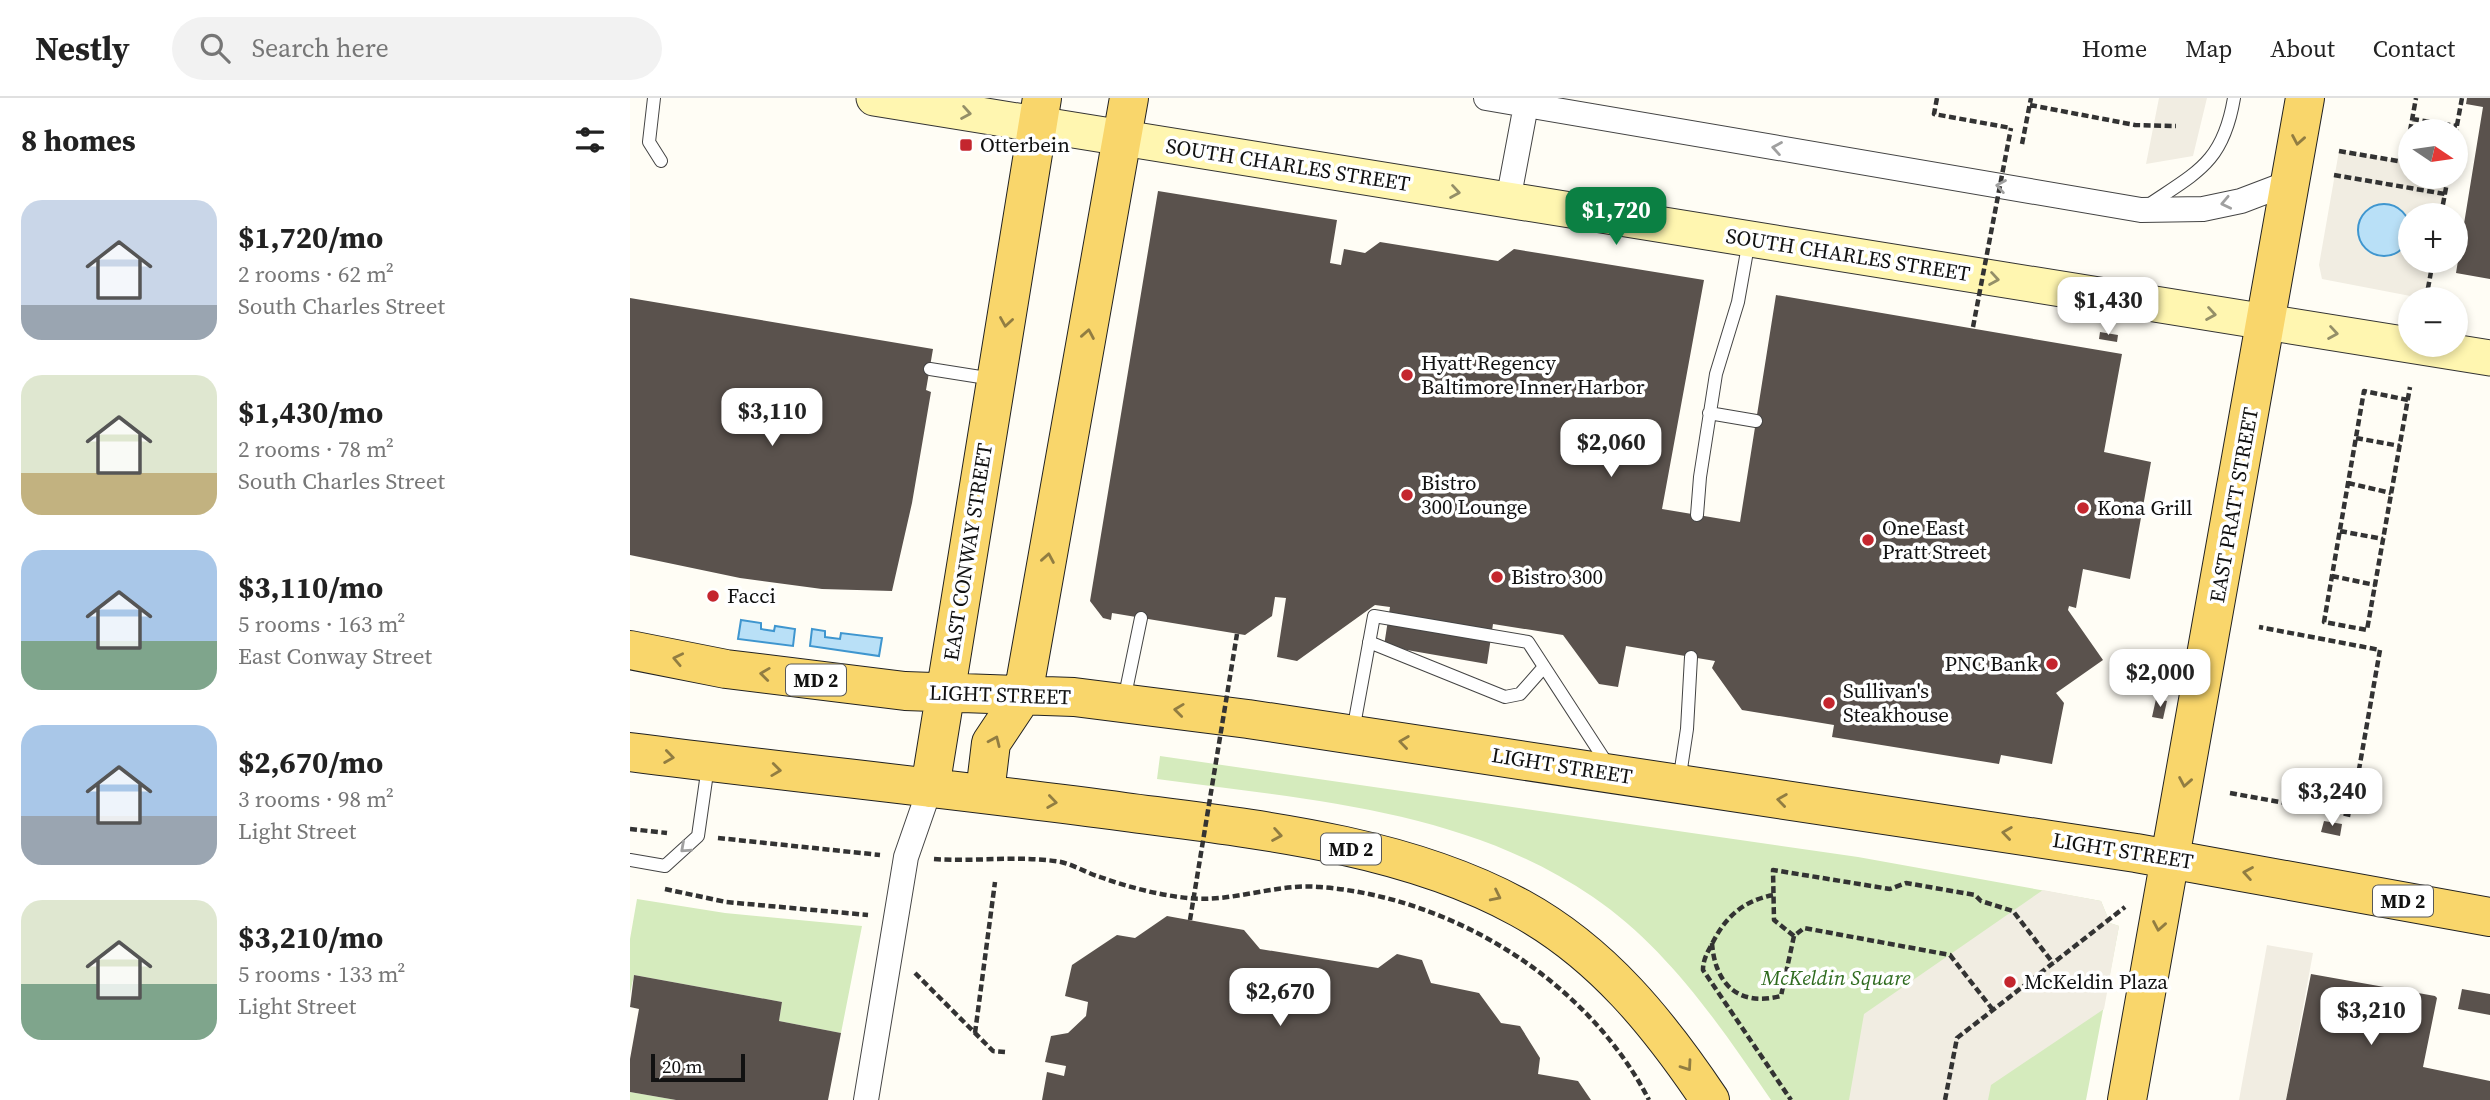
<!DOCTYPE html>
<html lang="en">
<head>
<meta charset="utf-8">
<style>
  body { margin:0; font-family:"Source Serif 4",serif; background:#f2f2f2; color:#222; height:100vh; display:flex; flex-direction:column; font-size:26px; white-space:nowrap }
  * { box-sizing:border-box; margin:0 }
  p { font-size:23px; color:#767676 }
  .icon { flex:none; width:38px; height:38px; fill:none; stroke:currentColor; stroke-width:2; stroke-linecap:round; stroke-linejoin:round }
  .map { position:relative; flex:1; overflow:hidden }
  .sheet { display:flex; flex-direction:column; background:#fff; width:630px }
  .sheet>* { flex:none }
  .needle { width:46px; rotate:103deg }
  .tools { position:absolute; left:1768px; top:21px; display:grid; gap:14px }
  .tools a { display:grid; place-items:center; width:70px; height:70px; border-radius:50%; background:#fff; box-shadow:0 4px 10px #0003; font-size:35px }
  .scale { position:absolute; left:21px; bottom:18px; width:94px; box-sizing:border-box; padding-left:7px; border:4px solid #111; border-top:0; font-size:19px; line-height:24px; white-space:nowrap; color:#111; -webkit-text-stroke:5px #fff; paint-order:stroke }
  .price { position:absolute; translate:-50% -60px; padding:0 16px; border-radius:14px; background:#fff; color:#222; font-size:23px; line-height:46px; filter:drop-shadow(0 2px 4px #0008) }
  .price::after { content:''; position:absolute; left:50%; top:42px; width:21px; height:16px; margin-left:-10px; background:inherit; clip-path:polygon(0 0,100% 0,50% 100%) }
  .price.selected { background:#0b8043; color:#fff }
  ul { padding:0; list-style:none }
  li { display:flex; align-items:center; gap:21px; height:175px; padding:0 21px }
  li span { display:grid; place-items:center; flex:none; width:196px; height:140px; border-radius:21px; color:#555 }
  li>.icon { margin-inline-start:auto }
  span .icon { width:84px; height:84px; fill:#fffc; stroke-width:1 }
  li b { font-size:30px }
  h2 { display:flex; justify-content:space-between; align-items:center; height:84px; padding:0 21px; font-size:30px }
  header { display:flex; align-items:center; gap:42px; box-sizing:border-box; height:98px; padding:0 35px; background:#fff; border-bottom:2px solid #e0e0e0 }
  header strong { font-size:33px }
  nav { display:flex; gap:38px; margin-inline-start:auto; font-size:24px }
  .search { width:490px; height:63px; background:#f2f2f2; display:flex; align-items:center; gap:18px; box-sizing:border-box; padding:0 24px; border-radius:38px; color:#767676; font-size:26px }
  main { display:flex; flex:1; min-height:0 }
  .map>svg:first-child { display:block }
</style>
</head>
<body>
<header>
<strong>Nestly</strong>
<div class="search"><svg class="icon" aria-label="search" viewBox="0 0 24 24"><circle cx="10" cy="10" r="6"/><path d="M15 15l6 6"/></svg>Search here</div>
<nav><a>Home</a><a>Map</a><a>About</a><a>Contact</a></nav>
</header>
<main>
<section class="sheet">
<h2>8 homes<svg class="icon" aria-label="filters" viewBox="0 0 24 24"><path d="M4 7h16M4 17h16"/><circle cx="9" cy="7" r="2"/><circle cx="15" cy="17" r="2"/></svg></h2>
<ul>
<li><span style="background:linear-gradient(#c9d6e8 75%,#9aa5b1 0)"><svg class="icon" aria-label="home" viewBox="0 0 24 24"><path d="M3 11l9-7 9 7M6 9v11h12V9"/></svg></span><div><b>$1,720/mo</b><p>2 rooms · 62 m²</p><p>South Charles Street</p></div></li>
<li><span style="background:linear-gradient(#dfe7d0 70%,#c2b280 0)"><svg class="icon" aria-label="home" viewBox="0 0 24 24"><path d="M3 11l9-7 9 7M6 9v11h12V9"/></svg></span><div><b>$1,430/mo</b><p>2 rooms · 78 m²</p><p>South Charles Street</p></div></li>
<li><span style="background:linear-gradient(#a9c7e8 65%,#7fa58c 0)"><svg class="icon" aria-label="home" viewBox="0 0 24 24"><path d="M3 11l9-7 9 7M6 9v11h12V9"/></svg></span><div><b>$3,110/mo</b><p>5 rooms · 163 m²</p><p>East Conway Street</p></div></li>
<li><span style="background:linear-gradient(#a9c7e8 65%,#9aa5b1 0)"><svg class="icon" aria-label="home" viewBox="0 0 24 24"><path d="M3 11l9-7 9 7M6 9v11h12V9"/></svg></span><div><b>$2,670/mo</b><p>3 rooms · 98 m²</p><p>Light Street</p></div></li>
<li><span style="background:linear-gradient(#dfe7d0 60%,#7fa58c 0)"><svg class="icon" aria-label="home" viewBox="0 0 24 24"><path d="M3 11l9-7 9 7M6 9v11h12V9"/></svg></span><div><b>$3,210/mo</b><p>5 rooms · 133 m²</p><p>Light Street</p></div></li>
</ul>
</section>
<div class="map">
<svg width="1860" height="1002" viewBox="0 0 1860 1002">
  <rect width="100%" height="100%" fill="#fffdf5"/>
  <path fill="#d5ebbd" d="M 530,658 L 1228,759 L 1471,803 L 1480,825 L 1489,828 L 1456,1002 L 1141,1002 C 1091,929 1038,850 963,799 C 834,711 678,702 527,681 Z
    M 7,801 L 95,815 L 232,828 L 211,935 L 149,923 L 152,904 L 4,877 L 0,896 L 0,841 Z
    M 0,994 L 46,1002 L 0,1002 Z"/>
  <path fill="#f1ede2" d="M 1529,0 L 1577,0 L 1563,58 L 1516,66 Z
    M 1709,53 L 1780,64 L 1780,79 L 1818,79 L 1811,117 L 1780,117 L 1780,163 L 1803,163 L 1796,201 L 1692,181 L 1689,167 Z
    M 1413,792 L 1471,803 L 1480,825 L 1489,828 L 1474,911 L 1361,987 L 1358,1002 L 1219,1002 L 1234,916 Z
    M 1637,847 L 1683,855 L 1656,1002 L 1609,1002 Z"/>
  <path fill="#b9e0f7" stroke="#3f96cf" stroke-width="2" d="M1728 132a26 26 0 1 1 52 0a26 26 0 1 1-52 0Z
    M 111,522 L 131,525 L 131,531 L 144,533 L 145,528 L 165,531 L 163,548 L 108,541 Z
    M 182,531 L 195,533 L 195,539 L 210,541 L 211,535 L 252,540 L 249,558 L 180,548 Z"/>
  <path fill="#5a524d" d="M 1837,0 L 1860,0 L 1860,181 L 1826,175 L 1853,9 L 1836,6 Z
    M 528,93 L 707,122 L 700,165 L 711,167 L 714,151 L 735,155 L 750,144 L 868,163 L 884,151 L 1074,182 L 1032,411 L 1110,424 L 1146,197 L 1492,256 L 1474,354 L 1521,364 L 1500,481 L 1453,471 L 1446,510 L 1439,508 L 1438,512 L 1473,562 L 1426,595 L 1434,605 L 1422,666 L 1371,657 L 1369,666 L 1202,639 L 1204,627 L 1112,612 L 1082,570 L 1085,563 L 996,548 L 988,589 L 969,586 L 933,537 L 863,526 L 857,566 L 754,548 L 760,509 L 745,507 L 667,563 L 647,559 L 656,500 L 645,499 L 642,518 L 615,537 L 482,515 L 481,522 L 473,520 L 460,503 Z
    M 0,200 L 303,251 L 296,292 L 301,294 L 282,405 L 262,493 L 192,491 L 110,480 L 0,457 Z
    M 1470,234 L 1488,237 L 1487,244 L 1469,241 Z
    M 1530,573 L 1542,575 L 1538,593 L 1527,591 Z
    M 1526,601 L 1537,603 L 1533,621 L 1522,619 Z
    M 1694,723 L 1712,726 L 1710,738 L 1691,734 Z
    M 537,818 L 614,832 L 630,851 L 748,870 L 767,856 L 792,862 L 801,885 L 849,895 L 871,925 L 890,928 L 910,960 L 908,976 L 948,983 L 961,1002 L 412,1002 L 417,974 L 434,978 L 436,968 L 415,964 L 421,938 L 438,935 L 456,918 L 458,904 L 435,898 L 442,867 L 487,837 L 505,840 Z
    M 1681,876 L 1805,898 L 1807,900 L 1793,969 L 1860,983 L 1860,1002 L 1656,1002 Z
    M 4,877 L 152,904 L 149,923 L 211,935 L 198,1002 L 46,1002 L 0,994 L 0,961 L 9,911 L 0,909 Z
    M 1832,891 L 1860,896 L 1860,917 L 1828,911 Z"/>
  <g fill="none" stroke-linecap="round" stroke-linejoin="round">
    <defs>
      <path id="lane" d="M 24,0 L 19,44 L 31,63
        M 1517,108 C 1567,74 1593,65 1604,0
        M 300,271 L 363,281
        M 1079,315 L 1126,323
        M 1067,417 L 1070,379 L 1086,276 L 1108,204 L 1119,142
        M 739,544 L 875,599 L 890,596 L 913,570
        M 494,602 L 511,520
        M 723,633 L 744,518 L 898,544 L 978,667
        M 1049,684 L 1057,631 L 1061,559
        M 0,762 L 35,768 L 68,738 L 78,668"/>
      <path id="street" d="M 856,0 L 1511,112 L 1573,111 L 1611,103 L 1661,84
        M 878,103 L 896,7
        M 236,1002 L 276,759 L 300,690"/>
      <path id="secondary" d="M 244,0 L 1860,260"/>
      <path id="primary" d="M 0,552 L 96,571 L 275,593 L 444,599 L 618,621 L 1506,755 L 1860,819
        M 0,654 C 165,675 330,692 495,714 C 625,731 774,746 890,810 C 972,855 1029,926 1080,1002
        M 300,690 L 412,0
        M 355,695 L 361,645 L 393,597 L 499,0
        M 1497,1002 L 1675,0"/>
    </defs>
    <use href="#lane" stroke="#444" stroke-width="14"/>
    <use href="#street" stroke="#444" stroke-width="26"/>
    <use href="#secondary" stroke="#333" stroke-width="37"/>
    <use href="#primary" stroke="#222" stroke-width="40"/>
    <path stroke="#333" stroke-width="4.5" stroke-dasharray="7 3.5" stroke-linecap="butt" d="M 1307,0 L 1304,16 L 1381,30
      M 1400,7 L 1505,27 L 1546,28
      M 1782,21 L 1827,28
      M 1780,33 L 1786,0
      M 1780,34 L 1774,64 L 1780,65
      M 1825,38 L 1832,0
      M 1392,46 L 1401,0
      M 1709,53 L 1774,64
      M 1704,77 L 1815,96
      M 1811,117 L 1818,79
      M 1796,201 L 1803,163
      M 1778,302 L 1734,293 L 1694,524 L 1737,532 L 1780,289
      M 1726,340 L 1770,348
      M 1718,385 L 1761,395
      M 1710,433 L 1753,441
      M 1702,478 L 1745,487
      M 1600,695 L 1721,717 L 1750,552 L 1629,529
      M 0,731 L 37,735
      M 88,740 L 250,757
      M 304,761 C 346,764 390,757 431,764 C 444,767 457,775 470,779 C 498,789 528,797 558,800 C 602,805 645,785 690,789 C 822,799 958,883 1019,1002
      M 35,791 L 96,804 L 238,817
      M 1143,797 C 1113,803 1095,819 1082,846 C 1077,855 1073,862 1073,872 L 1161,1002
      M 1164,838 L 1144,822 L 1143,772 L 1260,791 L 1276,785 L 1345,797 L 1351,803 L 1383,813 L 1423,865
      M 1082,845 C 1085,886 1108,909 1151,898 L 1164,838 L 1174,830 L 1320,857 L 1363,912
      M 285,875 L 363,953 L 375,954
      M 345,935 L 365,784
      M 1315,1002 L 1327,940 L 1495,809"/>
    <use href="#lane" stroke="#fff" stroke-width="12"/>
    <use href="#street" stroke="#fff" stroke-width="24"/>
    <use href="#secondary" stroke="#fff6b0" stroke-width="35"/>
    <use href="#primary" stroke="#f9d66b" stroke-width="38"/>
    <path stroke="#333" stroke-width="4.5" stroke-dasharray="7 3.5" stroke-linecap="butt" d="M 1343,229 L 1381,30
      M 560,822 L 607,536"/>
  </g>
  <defs><path id="oneway-chevron" d="M-2-3.5L2.5 0L-2 3.5" fill="none" stroke-width="1.6" stroke-linecap="round" stroke-linejoin="round" transform="scale(1.75)"/></defs>
  <g stroke="#948f68">
    <use href="#oneway-chevron" transform="translate(336 15) rotate(10)"/>
    <use href="#oneway-chevron" transform="translate(825 94) rotate(9)"/>
    <use href="#oneway-chevron" transform="translate(1364 181) rotate(9)"/>
    <use href="#oneway-chevron" transform="translate(1581 216) rotate(9)"/>
    <use href="#oneway-chevron" transform="translate(1703 235) rotate(9)"/>
  </g>
  <g stroke="#917d42">
    <use href="#oneway-chevron" transform="translate(1668 42) rotate(100)"/>
    <use href="#oneway-chevron" transform="translate(376 224) rotate(99)"/>
    <use href="#oneway-chevron" transform="translate(458 236) rotate(-80)"/>
    <use href="#oneway-chevron" transform="translate(418 460) rotate(-80)"/>
    <use href="#oneway-chevron" transform="translate(48 561) rotate(-168)"/>
    <use href="#oneway-chevron" transform="translate(135 576) rotate(-173)"/>
    <use href="#oneway-chevron" transform="translate(549 612) rotate(-173)"/>
    <use href="#oneway-chevron" transform="translate(365 643) rotate(-66)"/>
    <use href="#oneway-chevron" transform="translate(774 644) rotate(-172)"/>
    <use href="#oneway-chevron" transform="translate(39 659) rotate(8)"/>
    <use href="#oneway-chevron" transform="translate(146 672) rotate(7)"/>
    <use href="#oneway-chevron" transform="translate(1555 684) rotate(100)"/>
    <use href="#oneway-chevron" transform="translate(1152 702) rotate(-172)"/>
    <use href="#oneway-chevron" transform="translate(422 704) rotate(8)"/>
    <use href="#oneway-chevron" transform="translate(1377 735) rotate(-172)"/>
    <use href="#oneway-chevron" transform="translate(647 737) rotate(10)"/>
    <use href="#oneway-chevron" transform="translate(1618 775) rotate(-170)"/>
    <use href="#oneway-chevron" transform="translate(866 798) rotate(26)"/>
    <use href="#oneway-chevron" transform="translate(1529 828) rotate(100)"/>
    <use href="#oneway-chevron" transform="translate(1057 968) rotate(55)"/>
  </g>
  <g stroke="#a0a0a0">
    <use href="#oneway-chevron" transform="translate(1147 50) rotate(-170)"/>
    <use href="#oneway-chevron" transform="translate(1371 88) rotate(-170)"/>
    <use href="#oneway-chevron" transform="translate(1596 105) rotate(168)"/>
    <use href="#oneway-chevron" transform="translate(55 750) rotate(138)"/>
  </g>
  <g fill="#c4262e" stroke="#fff" stroke-width="2.5">
    <rect x="329" y="40" width="14" height="14" rx="3.5"/>
    <circle cx="777" cy="277" r="7"/>
    <circle cx="777" cy="397" r="7"/>
    <circle cx="1453" cy="410" r="7"/>
    <circle cx="1238" cy="442" r="7"/>
    <circle cx="867" cy="479" r="7"/>
    <circle cx="83" cy="498" r="7"/>
    <circle cx="1422" cy="566" r="7"/>
    <circle cx="1199" cy="605" r="7"/>
    <circle cx="1380" cy="884" r="7"/>
  </g>
  <g text-anchor="middle" stroke-width="7" stroke-linejoin="round" paint-order="stroke">
    <g fill="#fff" stroke="#585858" stroke-width="2">
      <rect x="156" y="566.5" width="60" height="31" rx="5"/>
      <rect x="691" y="735.5" width="60" height="31" rx="5"/>
      <rect x="1743" y="787.5" width="60" height="31" rx="5"/>
    </g>
    <g font-size="19" font-weight="bold" fill="#111">
      <text x="186" y="589">MD 2</text>
      <text x="721" y="758">MD 2</text>
      <text x="1773" y="810">MD 2</text>
    </g>
    <g font-size="21" fill="#111" stroke="#fff" text-anchor="start">
      <text x="350" y="54">Otterbein</text>
      <text x="791" y="272">Hyatt Regency<tspan x="791" dy="24">Baltimore Inner Harbor</tspan></text>
      <text x="791" y="392">Bistro<tspan x="791" dy="24">300 Lounge</tspan></text>
      <text x="1467" y="417">Kona Grill</text>
      <text x="1252" y="437">One East<tspan x="1252" dy="24">Pratt Street</tspan></text>
      <text x="881" y="486">Bistro 300</text>
      <text x="97" y="505">Facci</text>
      <text x="1408" y="573" text-anchor="end">PNC Bank</text>
      <text x="1213" y="600">Sullivan's<tspan x="1213" dy="24">Steakhouse</tspan></text>
      <text x="1394" y="891">McKeldin Plaza</text>
    </g>
    <g font-size="21" fill="#111" stroke="#fff">
      <text transform="translate(658 67) rotate(9)" y="7">SOUTH CHARLES STREET</text>
      <text transform="translate(1218 157) rotate(9)" y="7">SOUTH CHARLES STREET</text>
      <text transform="translate(1604 407) rotate(-80)" y="7">EAST PRATT STREET</text>
      <text transform="translate(338 454) rotate(-81)" y="7">EAST CONWAY STREET</text>
      <text transform="translate(370 597) rotate(2)" y="7">LIGHT STREET</text>
      <text transform="translate(932 668) rotate(9)" y="7">LIGHT STREET</text>
      <text transform="translate(1493 753) rotate(9)" y="7">LIGHT STREET</text>
    </g>
    <g font-size="21" font-style="italic" fill="#2f6b1f" stroke="#fff">
      <text x="1206" y="887">McKeldin Square</text>
    </g>
  </g>
</svg>
<div class="tools">
<a><svg class="needle" viewBox="-14 -14 28 28"><path d="M0-13l5 13h-10z" fill="#e53935"/><path d="M0 13l5-13h-10z" fill="#767676"/></svg></a>
<a>+</a>
<a>−</a>
</div>
<div class="scale">20 m</div>
<b class="price selected" style="left:986px;top:149px">$1,720</b>
<b class="price" style="left:1478px;top:239px">$1,430</b>
<b class="price" style="left:142px;top:350px">$3,110</b>
<b class="price" style="left:981px;top:381px">$2,060</b>
<b class="price" style="left:1530px;top:611px">$2,000</b>
<b class="price" style="left:1702px;top:730px">$3,240</b>
<b class="price" style="left:650px;top:930px">$2,670</b>
<b class="price" style="left:1741px;top:949px">$3,210</b>
</div>
</main>
</body>
</html>
